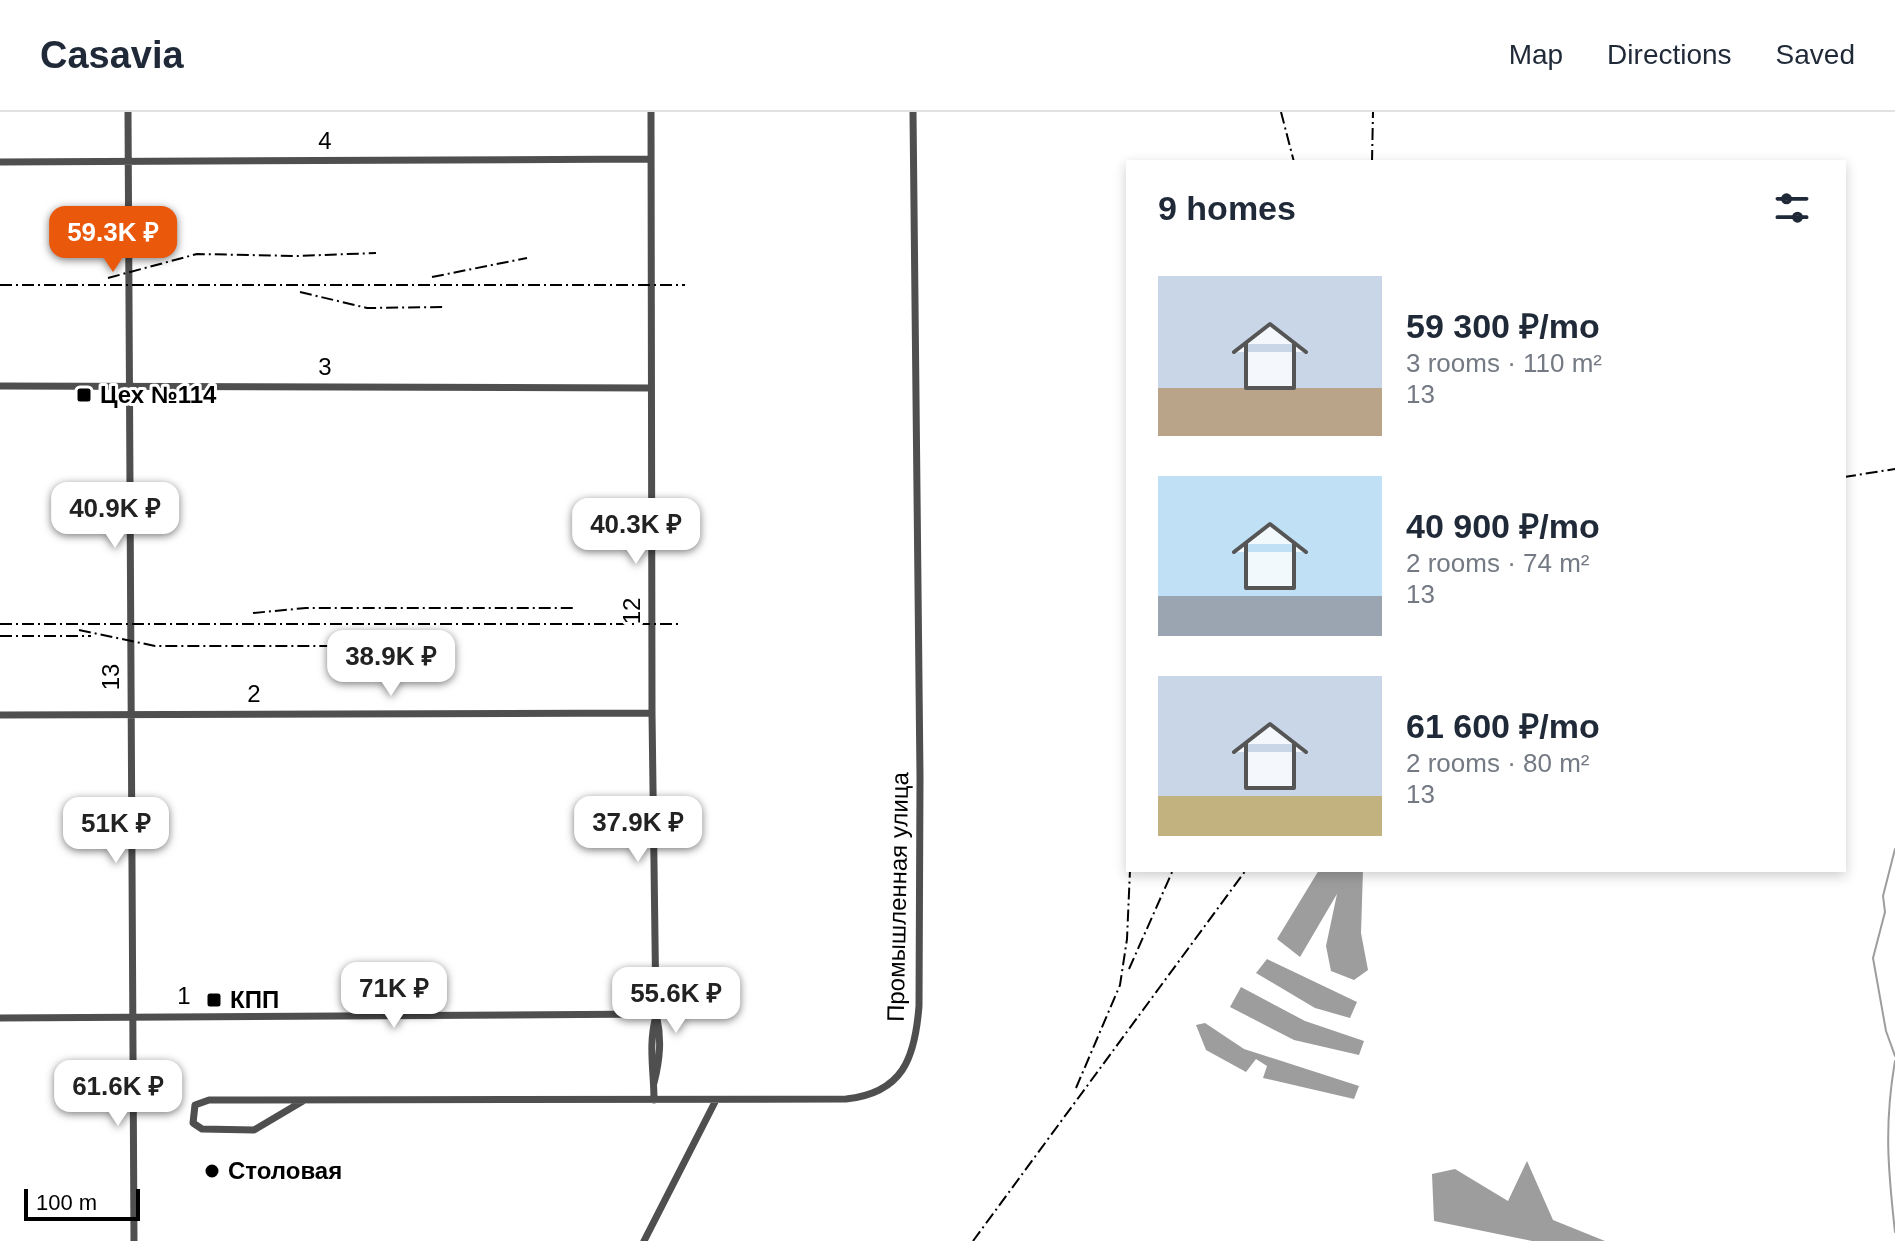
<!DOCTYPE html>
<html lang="en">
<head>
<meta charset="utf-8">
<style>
  body { margin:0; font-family:Arial,sans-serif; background:#f2f2f3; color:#1f2937; height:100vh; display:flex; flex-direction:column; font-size:30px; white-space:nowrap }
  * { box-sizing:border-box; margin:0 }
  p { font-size:26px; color:#747a83 }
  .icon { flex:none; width:44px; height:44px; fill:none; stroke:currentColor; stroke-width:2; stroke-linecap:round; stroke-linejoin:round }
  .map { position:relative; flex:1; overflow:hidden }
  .side { position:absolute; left:1126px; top:48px; width:720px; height:712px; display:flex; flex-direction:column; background:#fff; border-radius:0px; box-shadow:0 4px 12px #0003 }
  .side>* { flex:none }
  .scale { position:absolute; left:24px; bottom:20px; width:116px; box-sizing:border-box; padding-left:8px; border:4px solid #000; border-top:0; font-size:22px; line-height:28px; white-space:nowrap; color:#000; -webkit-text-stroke:6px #fff; paint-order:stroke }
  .price { position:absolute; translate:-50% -68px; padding:0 18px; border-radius:16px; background:#fff; color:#222; font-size:26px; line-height:52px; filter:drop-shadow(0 2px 4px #0008) }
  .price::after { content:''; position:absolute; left:50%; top:48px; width:24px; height:18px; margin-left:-12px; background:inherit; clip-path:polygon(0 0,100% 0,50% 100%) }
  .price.on { background:#ea580c; color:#fff }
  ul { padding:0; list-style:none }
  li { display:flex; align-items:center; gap:24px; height:200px; padding:0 32px }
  li span { display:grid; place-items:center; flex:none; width:224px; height:160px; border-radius:0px; color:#555 }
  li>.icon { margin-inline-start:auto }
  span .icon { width:96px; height:96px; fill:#fffc; stroke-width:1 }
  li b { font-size:34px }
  h2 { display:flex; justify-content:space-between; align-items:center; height:96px; padding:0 32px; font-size:34px }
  header { display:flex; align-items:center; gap:48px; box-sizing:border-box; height:112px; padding:0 40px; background:#fff; border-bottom:2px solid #e0e1e3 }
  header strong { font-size:38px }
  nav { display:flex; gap:44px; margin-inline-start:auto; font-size:28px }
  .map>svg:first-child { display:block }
</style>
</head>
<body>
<header>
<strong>Casavia</strong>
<nav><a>Map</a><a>Directions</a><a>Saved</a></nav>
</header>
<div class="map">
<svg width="1895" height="1129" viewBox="0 0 1895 1129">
  <rect width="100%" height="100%" fill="#fff"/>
  <path fill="#9d9d9d" d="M 1319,758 L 1363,758 L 1361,821 L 1368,858 L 1354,868 L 1331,859 L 1326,834 L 1337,782 L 1300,845 L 1277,827 Z
    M 1267,847 L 1357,890 L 1350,906 L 1315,896 L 1256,861 Z
    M 1241,875 L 1305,909 L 1364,929 L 1359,943 L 1294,928 L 1230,895 Z
    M 1205,911 L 1244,937 L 1359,974 L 1354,987 L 1263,966 L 1267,954 L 1256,947 L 1246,960 L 1206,938 L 1196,913 Z
    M 1527,1049 L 1553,1108 L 1605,1129 L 1532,1129 L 1434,1109 L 1432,1062 L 1455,1057 L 1508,1089 Z"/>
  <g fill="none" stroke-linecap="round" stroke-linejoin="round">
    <path stroke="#9d9d9d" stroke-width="2" d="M 1895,737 L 1883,784 L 1885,800 L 1873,846 L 1886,919 L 1895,944
      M 1895,949 C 1884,1013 1888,1057 1895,1120"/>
    <path stroke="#4f4f4f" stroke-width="7" d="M 128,0 L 134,1129
      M 651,0 L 652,601 L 656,902 C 662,926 660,947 654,971
      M 0,50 L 651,47
      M 0,274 L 651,276
      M 0,603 L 652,601
      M 0,906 L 656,902
      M 654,988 C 654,959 648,933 656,904
      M 303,989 L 254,1018 L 202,1017 L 193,1011 L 195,993 L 209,988 L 846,987 C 903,981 915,946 919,894 L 920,665 L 913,0
      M 644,1129 L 716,988"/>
    <path stroke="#000" stroke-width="2" stroke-dasharray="12 4 2 4" stroke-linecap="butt" d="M 1281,0 L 1294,50
      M 1372,50 L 1373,0
      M 1844,106 L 1846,106
      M 432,165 L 527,146
      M 108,166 L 197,142 L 297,144 L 376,141
      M 0,173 L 685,173
      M 300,180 L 367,196 L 446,195
      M 1844,365 L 1895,357
      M 253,501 L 306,496 L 573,496
      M 0,512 L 680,512
      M 79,518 L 155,534 L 361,534
      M 0,524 L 91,524
      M 1129,857 L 1173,758
      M 1076,976 L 1120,873 L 1127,827 L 1130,758
      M 973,1129 L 1246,758"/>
  </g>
  <g fill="#000" stroke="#fff" stroke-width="3">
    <rect x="76" y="275" width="16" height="16" rx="4"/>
    <rect x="206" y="880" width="16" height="16" rx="4"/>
    <circle cx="212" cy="1059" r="8"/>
  </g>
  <g text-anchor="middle" stroke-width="6" stroke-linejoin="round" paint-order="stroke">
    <g font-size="24" fill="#000" stroke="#fff">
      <text x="325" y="37">4</text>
      <text x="325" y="263">3</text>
      <text transform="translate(632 499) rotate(-90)" y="8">12</text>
      <text transform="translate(111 565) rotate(-90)" y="8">13</text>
      <text x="254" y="590">2</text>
      <text transform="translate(898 785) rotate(-89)" y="8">Промышленная улица</text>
      <text x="184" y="892">1</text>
    </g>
    <g font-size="24" font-weight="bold" fill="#000" stroke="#fff" text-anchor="start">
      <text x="100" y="291">Цех №114</text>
      <text x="230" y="896">КПП</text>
      <text x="228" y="1067">Столовая</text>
    </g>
  </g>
</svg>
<div class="scale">100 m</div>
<b class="price on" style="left:113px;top:162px">59.3K ₽</b>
<b class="price" style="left:115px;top:438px">40.9K ₽</b>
<b class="price" style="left:636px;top:454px">40.3K ₽</b>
<b class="price" style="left:391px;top:586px">38.9K ₽</b>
<b class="price" style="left:638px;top:752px">37.9K ₽</b>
<b class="price" style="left:116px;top:753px">51K ₽</b>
<b class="price" style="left:394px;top:918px">71K ₽</b>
<b class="price" style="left:676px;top:923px">55.6K ₽</b>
<b class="price" style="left:118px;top:1016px">61.6K ₽</b>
<section class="side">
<h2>9 homes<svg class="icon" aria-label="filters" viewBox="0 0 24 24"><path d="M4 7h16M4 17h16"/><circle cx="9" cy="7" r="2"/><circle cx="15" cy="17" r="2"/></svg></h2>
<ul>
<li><span style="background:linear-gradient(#c9d6e8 70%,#b9a48a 0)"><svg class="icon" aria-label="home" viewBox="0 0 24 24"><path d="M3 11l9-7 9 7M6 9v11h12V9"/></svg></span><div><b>59 300 ₽/mo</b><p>3 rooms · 110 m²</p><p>13</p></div></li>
<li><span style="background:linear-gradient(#bfe0f5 75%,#9aa5b1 0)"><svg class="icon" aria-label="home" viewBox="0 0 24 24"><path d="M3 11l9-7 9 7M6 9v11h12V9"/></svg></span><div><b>40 900 ₽/mo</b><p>2 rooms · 74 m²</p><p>13</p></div></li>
<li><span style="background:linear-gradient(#c9d6e8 75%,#c2b280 0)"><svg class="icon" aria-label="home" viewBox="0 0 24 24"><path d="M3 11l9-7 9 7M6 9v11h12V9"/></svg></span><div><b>61 600 ₽/mo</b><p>2 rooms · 80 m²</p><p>13</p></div></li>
</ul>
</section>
</div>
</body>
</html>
